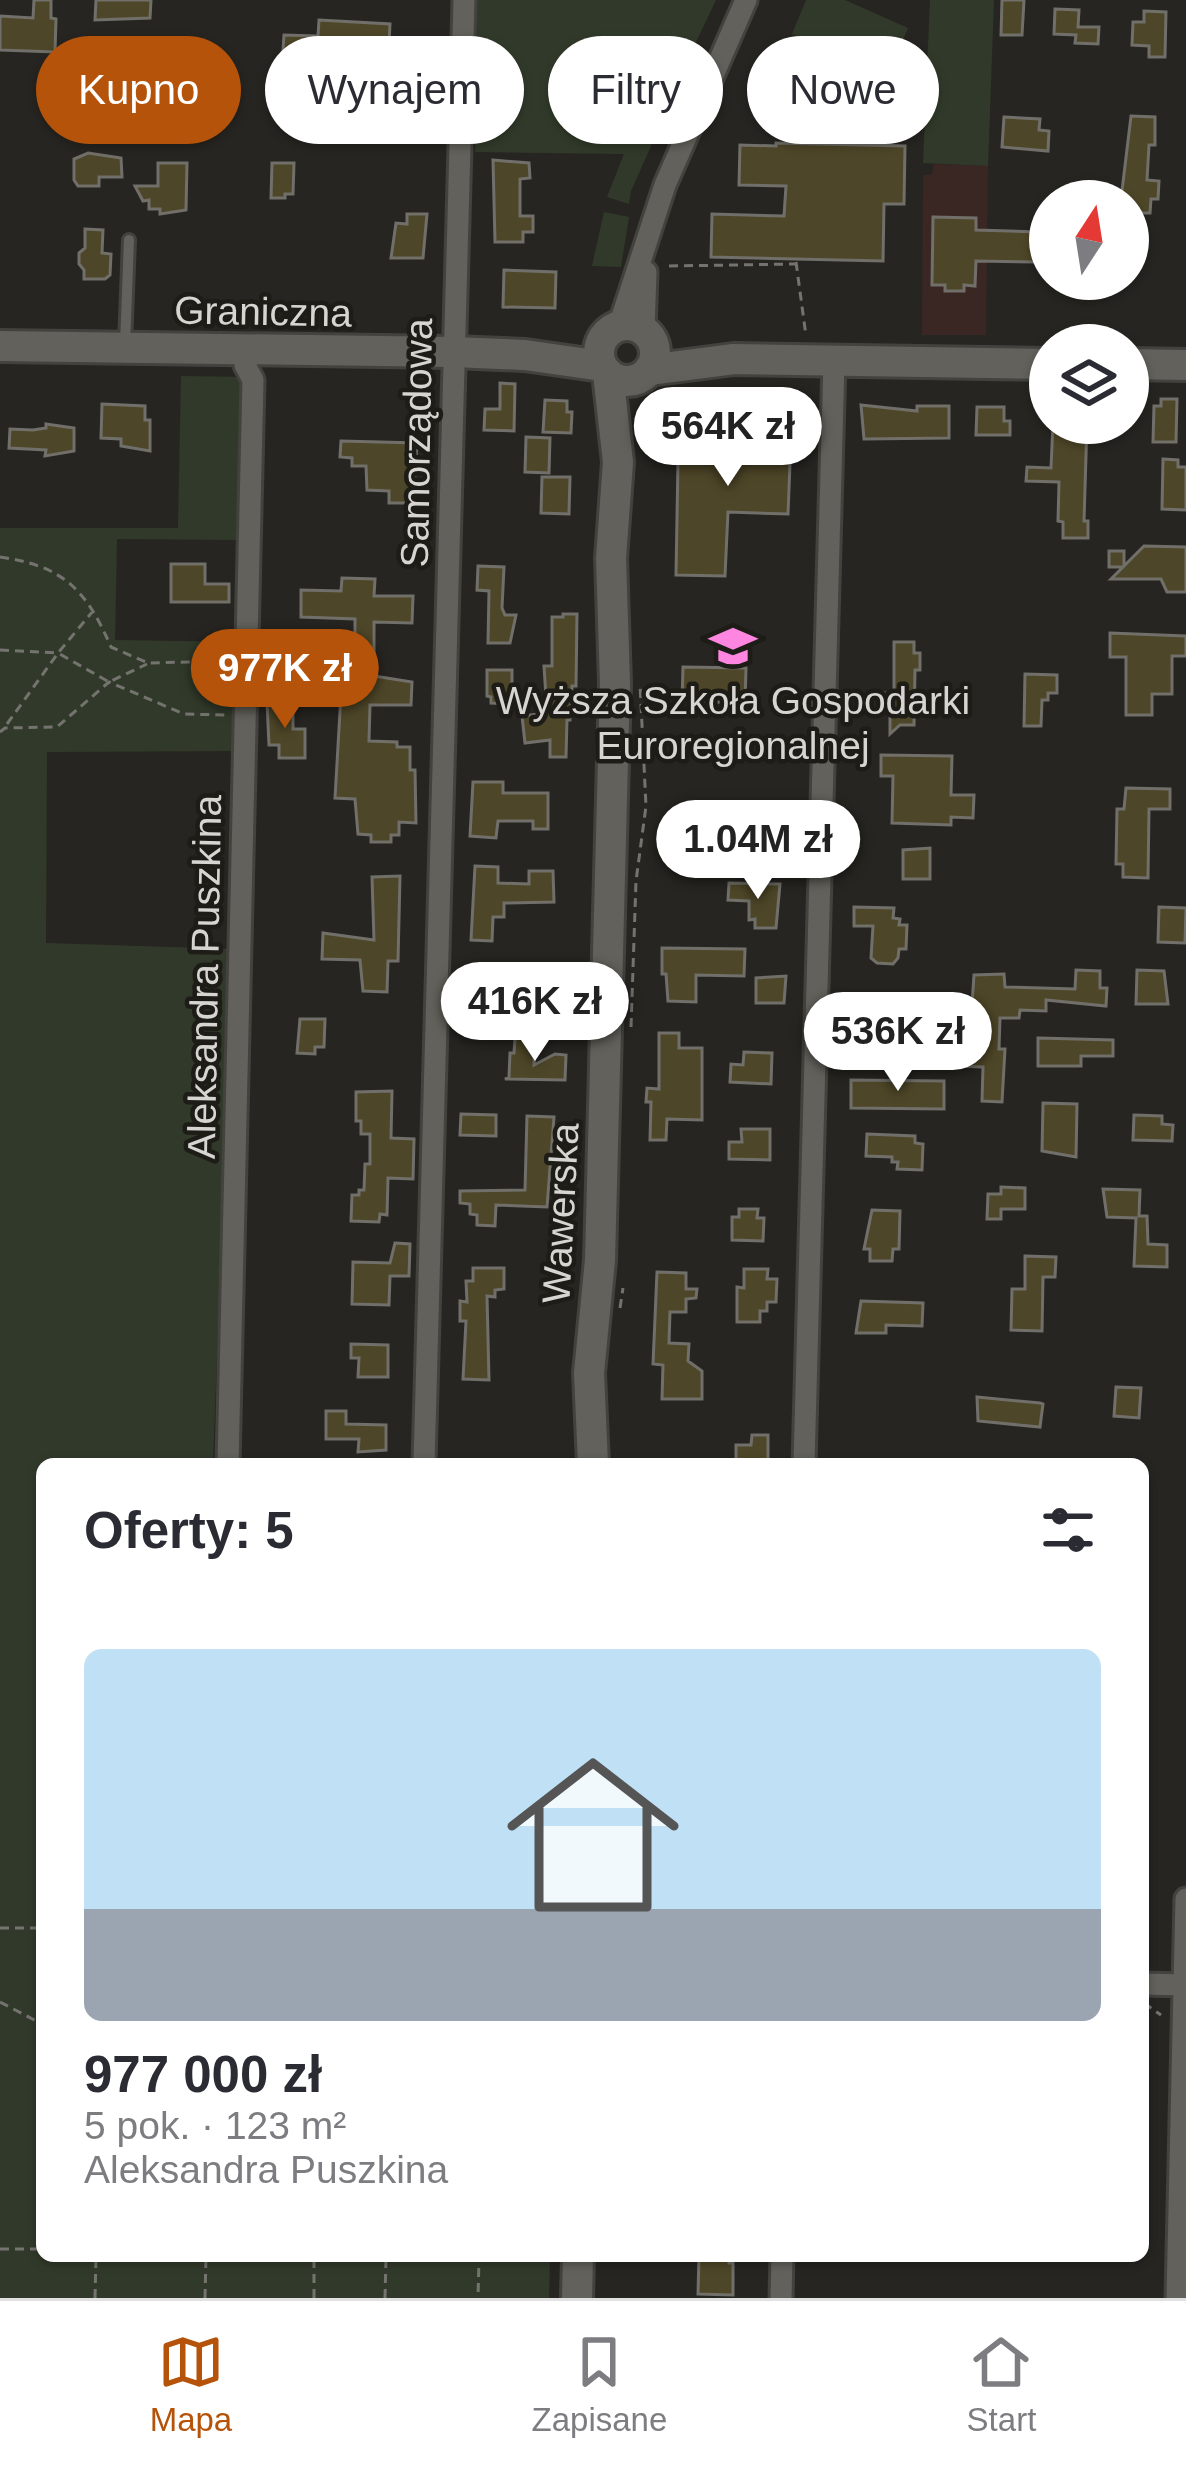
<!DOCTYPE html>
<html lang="pl">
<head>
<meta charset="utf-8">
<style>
  body { margin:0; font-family:Helvetica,sans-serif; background:#f2f2f3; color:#2b2b33; height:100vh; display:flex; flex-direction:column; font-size:45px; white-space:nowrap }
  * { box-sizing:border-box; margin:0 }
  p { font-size:39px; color:#7c7c81 }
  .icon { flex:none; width:66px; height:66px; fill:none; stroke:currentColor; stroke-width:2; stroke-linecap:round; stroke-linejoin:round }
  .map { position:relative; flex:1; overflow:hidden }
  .panel { position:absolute; left:36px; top:1458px; width:1113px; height:804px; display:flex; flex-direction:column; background:#fff; border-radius:18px; box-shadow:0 3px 9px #0004 }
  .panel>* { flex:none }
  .top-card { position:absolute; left:36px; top:36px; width:1116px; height:108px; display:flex; gap:24px }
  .needle { width:78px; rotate:12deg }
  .tools { position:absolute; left:1029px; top:180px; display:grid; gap:24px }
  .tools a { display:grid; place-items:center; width:120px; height:120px; border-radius:50%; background:#fff; box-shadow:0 3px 9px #0004; font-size:60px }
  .price { position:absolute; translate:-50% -102px; padding:0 27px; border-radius:42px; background:#fff; color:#222; font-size:39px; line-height:78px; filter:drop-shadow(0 3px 6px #0008) }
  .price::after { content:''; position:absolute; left:50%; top:72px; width:36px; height:27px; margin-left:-18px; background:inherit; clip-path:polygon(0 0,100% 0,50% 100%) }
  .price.on { background:#b45309; color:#fff }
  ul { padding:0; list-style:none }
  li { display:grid; align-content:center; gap:24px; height:636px; padding:0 48px }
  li+li { border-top:3px solid #e1e1e2 }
  li span { display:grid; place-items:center; height:372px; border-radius:18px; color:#555 }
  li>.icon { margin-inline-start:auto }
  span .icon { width:216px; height:216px; fill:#fffc; stroke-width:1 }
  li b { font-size:51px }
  h2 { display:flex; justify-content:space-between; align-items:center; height:144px; padding:0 48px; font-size:51px }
  .tag { padding:0 42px; border-radius:54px; background:#fff; box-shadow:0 3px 9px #0004; font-size:42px; line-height:108px }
  .tag.on { background:#b45309; color:#fff }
  .dock { display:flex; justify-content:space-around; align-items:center; height:168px; border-top:3px solid #e1e1e2; background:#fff; font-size:33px; color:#7c7c81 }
  .dock a { display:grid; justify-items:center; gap:6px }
  .dock .on { color:#b45309 }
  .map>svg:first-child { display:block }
</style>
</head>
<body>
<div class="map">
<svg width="1186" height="2298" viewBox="0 0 1186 2298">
  <rect width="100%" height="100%" fill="#272521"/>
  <path fill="#3a2723" d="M 934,164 L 988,166 L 986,335 L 922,335 L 923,175 L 932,175 Z"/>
  <path fill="#313a2a" d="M 477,0 L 716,0 L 684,67 L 659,56 L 656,60 L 683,74 L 631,191 L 629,204 L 607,197 L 624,154 L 475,152 Z
    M 806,0 L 845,0 L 908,28 L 888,75 L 792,34 Z
    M 930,0 L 994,0 L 988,166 L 923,163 Z
    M 783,43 L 817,59 L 787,124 L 753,109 Z
    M 604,212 L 629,217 L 621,267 L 592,266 Z
    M 181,376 L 249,377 L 243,540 L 117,539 L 115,640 L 242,642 L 238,751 L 47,752 L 46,943 L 232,949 L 213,1464 L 42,1464 L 42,2256 L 550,2256 L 549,2298 L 0,2298 L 0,528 L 178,528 Z"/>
  <path fill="#4e4628" stroke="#716f69" stroke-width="3" d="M 34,0 L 51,0 L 51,18 L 56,19 L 55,52 L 0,50 L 0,16 L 33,18 Z
    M 96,0 L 151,0 L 150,18 L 95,20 Z
    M 1002,0 L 1024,0 L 1022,35 L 1001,35 Z
    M 1055,9 L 1079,10 L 1078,27 L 1099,27 L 1098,44 L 1075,43 L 1076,35 L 1054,34 Z
    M 1144,11 L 1166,12 L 1165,57 L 1149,57 L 1149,46 L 1132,45 L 1133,22 L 1144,22 Z
    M 319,20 L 390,24 L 389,43 L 341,42 L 340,55 L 314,54 L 314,61 L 292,61 L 293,50 L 283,50 L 284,35 L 318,36 Z
    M 390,66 L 423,67 L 420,132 L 388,135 L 390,103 L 347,102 L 348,88 L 390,90 Z
    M 1131,116 L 1155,117 L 1155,145 L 1149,145 L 1147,180 L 1159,181 L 1158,199 L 1151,199 L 1150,213 L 1141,213 L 1141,230 L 1128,210 L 1128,201 L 1121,199 Z
    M 1004,117 L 1040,119 L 1039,130 L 1049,131 L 1048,151 L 1002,147 Z
    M 776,143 L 905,146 L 904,204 L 884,204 L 883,261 L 711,257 L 712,214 L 784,216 L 786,186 L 739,185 L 740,145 L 776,146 Z
    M 88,153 L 121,158 L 122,177 L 99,177 L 99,186 L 78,186 L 74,180 L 74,159 Z
    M 493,160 L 529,163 L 530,178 L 520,179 L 520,216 L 533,216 L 533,232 L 523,232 L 523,242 L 495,242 Z
    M 158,163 L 187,163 L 186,210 L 160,214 L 160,209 L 149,209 L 149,200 L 143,201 L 135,186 L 158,186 Z
    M 272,163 L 294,163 L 293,194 L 285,194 L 285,198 L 271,198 Z
    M 407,214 L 427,214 L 423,258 L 391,258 L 396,223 L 407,224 Z
    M 933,217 L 976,218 L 976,230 L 1038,232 L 1038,262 L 976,261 L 975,286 L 964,285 L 964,291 L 945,291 L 945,285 L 932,285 Z
    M 85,229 L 103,230 L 102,253 L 111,254 L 110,275 L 105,279 L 84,279 L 84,270 L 79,264 L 79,253 L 85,248 Z
    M 504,270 L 556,272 L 555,308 L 503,307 Z
    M 500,383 L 515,384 L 514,431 L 484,430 L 485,409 L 500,409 Z
    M 1161,399 L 1177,399 L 1176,442 L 1153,442 L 1154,406 L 1161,406 Z
    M 545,400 L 567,401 L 567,412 L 572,412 L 571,433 L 543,432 Z
    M 102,404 L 145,406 L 145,420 L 150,420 L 150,451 L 121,446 L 121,439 L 101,438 Z
    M 861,405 L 917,411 L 917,406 L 949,406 L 949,438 L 864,439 Z
    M 977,407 L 1004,407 L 1004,421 L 1010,421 L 1010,435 L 976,435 Z
    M 715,410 L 767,411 L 771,434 L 784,439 L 784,463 L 790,463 L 788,514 L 728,512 L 725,576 L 676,575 L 678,461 L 713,462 Z
    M 1053,423 L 1087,423 L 1084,521 L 1088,521 L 1088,538 L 1063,538 L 1063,522 L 1058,521 L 1059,482 L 1026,481 L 1027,467 L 1051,468 Z
    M 46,424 L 74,428 L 74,451 L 45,456 L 46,450 L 9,448 L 10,429 L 33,430 L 46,428 Z
    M 526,437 L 550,438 L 549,473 L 525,472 Z
    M 341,441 L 417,443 L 413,503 L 389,503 L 389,491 L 367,490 L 366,466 L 352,466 L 352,458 L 340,457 Z
    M 1163,459 L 1178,460 L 1178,467 L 1186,467 L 1186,510 L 1162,509 Z
    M 542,477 L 570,477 L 569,514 L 541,513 Z
    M 1144,546 L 1186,547 L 1186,592 L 1167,592 L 1161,579 L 1111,579 L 1123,567 L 1109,567 L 1109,551 L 1124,551 L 1124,566 Z
    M 171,564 L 205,564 L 205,584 L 229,584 L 229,602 L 171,602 Z
    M 478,566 L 504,567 L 502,608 L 505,615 L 516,615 L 510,643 L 488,643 L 489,591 L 477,590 Z
    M 342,578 L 375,579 L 374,596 L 413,596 L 412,623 L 374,622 L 374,676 L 412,682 L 411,705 L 370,705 L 369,741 L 397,742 L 397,747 L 410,747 L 410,770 L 415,770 L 416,823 L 399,822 L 399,835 L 391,835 L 391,842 L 371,842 L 371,835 L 358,834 L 355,799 L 335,798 L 342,677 L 302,675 L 303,651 L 355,653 L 355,619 L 301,617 L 301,590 L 341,591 Z
    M 563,614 L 577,614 L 576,686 L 572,686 L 570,720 L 567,720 L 566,757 L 550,757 L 550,740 L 525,743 L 522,716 L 547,713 L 544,666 L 552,666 L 552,617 L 563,617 Z
    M 1110,633 L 1186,636 L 1186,656 L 1172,656 L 1172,694 L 1152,694 L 1152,715 L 1126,715 L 1126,657 L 1110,657 Z
    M 894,642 L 914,642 L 914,653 L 920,653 L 920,670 L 915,670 L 914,725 L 900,725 L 890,734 L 890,708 L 883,709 L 883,693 L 894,693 Z
    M 683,667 L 746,668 L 745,703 L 682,701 Z
    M 487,670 L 512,670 L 512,704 L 491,703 L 491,697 L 487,696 Z
    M 1025,674 L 1057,675 L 1057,693 L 1048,693 L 1048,700 L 1042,700 L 1041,726 L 1024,726 Z
    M 267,702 L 293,702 L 293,729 L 305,729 L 305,758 L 279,758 L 279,745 L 269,745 Z
    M 881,755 L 952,756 L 951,795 L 974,795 L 973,818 L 951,817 L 951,825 L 892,823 L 893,776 L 881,776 Z
    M 473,782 L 503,782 L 503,793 L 548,793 L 548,829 L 533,829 L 533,821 L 498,821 L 496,838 L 470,836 Z
    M 1126,788 L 1170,789 L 1170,809 L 1149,809 L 1148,878 L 1123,877 L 1123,864 L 1116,864 L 1117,809 L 1124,809 Z
    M 722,809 L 776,811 L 775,837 L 721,835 Z
    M 930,848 L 930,879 L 903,879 L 903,850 Z
    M 475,866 L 498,867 L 498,883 L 529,884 L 529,871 L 553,871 L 554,902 L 504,903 L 504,917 L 493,917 L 492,941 L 471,940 Z
    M 400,876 L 398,961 L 388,961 L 387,992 L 363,991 L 360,960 L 322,959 L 323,933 L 374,940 L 372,877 Z
    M 729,883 L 780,884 L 776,928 L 755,928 L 755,919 L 749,920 L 749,901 L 728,900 Z
    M 854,907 L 894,908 L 893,918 L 900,919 L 899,925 L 907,925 L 906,949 L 899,949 L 898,958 L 893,964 L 877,963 L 871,958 L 873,926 L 854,926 Z
    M 1159,907 L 1186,908 L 1185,943 L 1158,942 Z
    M 662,948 L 745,949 L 744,976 L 696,975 L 696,1002 L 668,1001 L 666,974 L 662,974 Z
    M 1076,970 L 1100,971 L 1100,988 L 1107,988 L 1106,1006 L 1046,1000 L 1046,1011 L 1020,1010 L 1019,1018 L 1000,1018 L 999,1049 L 1005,1049 L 1002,1102 L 982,1101 L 983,1067 L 958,1066 L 959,1047 L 969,1048 L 974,975 L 1004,974 L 1005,987 L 1075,989 Z
    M 1137,970 L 1164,971 L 1168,1004 L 1136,1004 Z
    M 786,976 L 784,1003 L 756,1003 L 756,978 Z
    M 857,1007 L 882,1007 L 882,1024 L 894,1024 L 893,1044 L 857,1043 Z
    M 300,1019 L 325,1019 L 324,1047 L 315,1047 L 315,1054 L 297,1053 Z
    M 659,1033 L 679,1033 L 679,1048 L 702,1048 L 702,1120 L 667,1119 L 666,1140 L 650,1140 L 651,1102 L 646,1102 L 647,1088 L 659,1089 Z
    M 515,1038 L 535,1039 L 534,1065 L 555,1054 L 566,1055 L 565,1080 L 505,1079 L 509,1077 L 510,1053 L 514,1053 Z
    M 1038,1038 L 1113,1040 L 1113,1056 L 1081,1056 L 1081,1066 L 1038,1066 Z
    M 744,1052 L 772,1053 L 771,1084 L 730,1082 L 731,1064 L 743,1065 Z
    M 851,1080 L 944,1081 L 944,1109 L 851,1108 Z
    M 392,1091 L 391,1138 L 414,1139 L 413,1179 L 388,1178 L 387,1215 L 380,1214 L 379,1222 L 351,1221 L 352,1195 L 359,1195 L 359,1190 L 364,1190 L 365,1164 L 370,1164 L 370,1134 L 361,1134 L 361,1121 L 356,1121 L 356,1092 Z
    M 1043,1103 L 1077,1104 L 1076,1157 L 1042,1151 Z
    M 461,1114 L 496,1115 L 496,1136 L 460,1135 Z
    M 1134,1115 L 1162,1116 L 1162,1124 L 1173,1125 L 1172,1141 L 1133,1140 Z
    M 527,1116 L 554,1117 L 547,1207 L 496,1205 L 495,1226 L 477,1225 L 477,1215 L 470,1214 L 470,1204 L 460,1203 L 460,1191 L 525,1190 Z
    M 741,1129 L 770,1129 L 770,1160 L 729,1159 L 729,1142 L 742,1142 Z
    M 867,1134 L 915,1136 L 915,1143 L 923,1144 L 922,1170 L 897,1169 L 898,1162 L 892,1162 L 892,1157 L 866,1156 Z
    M 1001,1187 L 1025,1188 L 1025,1209 L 1001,1209 L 1001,1219 L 987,1219 L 988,1194 L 1001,1194 Z
    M 1103,1189 L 1140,1190 L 1139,1216 L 1147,1216 L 1148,1244 L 1167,1245 L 1167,1267 L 1134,1266 L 1136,1218 L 1107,1217 Z
    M 739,1209 L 758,1209 L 757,1218 L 764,1218 L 763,1241 L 732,1240 L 732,1217 L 739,1217 Z
    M 872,1210 L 900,1211 L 899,1249 L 893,1249 L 892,1261 L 870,1261 L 870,1249 L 864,1249 Z
    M 395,1243 L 410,1244 L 409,1276 L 390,1276 L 389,1305 L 352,1304 L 353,1262 L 390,1263 Z
    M 1025,1256 L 1056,1257 L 1055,1277 L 1043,1277 L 1042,1331 L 1011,1330 L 1012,1289 L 1025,1289 Z
    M 473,1268 L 504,1268 L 504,1289 L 495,1290 L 495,1297 L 487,1296 L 489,1380 L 463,1379 L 466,1321 L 460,1321 L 460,1301 L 467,1302 L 466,1281 L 473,1281 Z
    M 744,1269 L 768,1269 L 767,1279 L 777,1279 L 776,1302 L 767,1302 L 767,1311 L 760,1311 L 760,1322 L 737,1322 L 737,1287 L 744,1288 Z
    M 657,1272 L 686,1273 L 686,1289 L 697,1289 L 696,1298 L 686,1299 L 686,1312 L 670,1312 L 669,1343 L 689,1344 L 688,1361 L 702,1371 L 702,1399 L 662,1399 L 663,1365 L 653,1364 Z
    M 861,1301 L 923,1303 L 922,1326 L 886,1325 L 886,1333 L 856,1333 Z
    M 351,1344 L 388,1345 L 388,1377 L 358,1377 L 359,1358 L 351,1358 Z
    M 1116,1387 L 1141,1388 L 1139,1418 L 1114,1416 Z
    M 977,1397 L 1040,1403 L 1043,1404 L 1040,1427 L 978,1421 Z
    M 326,1411 L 346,1411 L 346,1424 L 386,1425 L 386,1450 L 358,1452 L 359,1439 L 326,1439 Z
    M 752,1435 L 768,1435 L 768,1464 L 736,1463 L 736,1445 L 751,1445 Z
    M 699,2256 L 729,2256 L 729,2263 L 733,2263 L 733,2295 L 698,2294 Z"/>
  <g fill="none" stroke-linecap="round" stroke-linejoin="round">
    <defs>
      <path id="lane" d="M 125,345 L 129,240"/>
      <path id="street" d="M 619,326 L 665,185 L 746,0
        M 644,331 L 646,272
        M 228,1464 L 253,380 L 245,365 L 245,350
        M 424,1464 L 464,0
        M 804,1464 L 834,362
        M 1143,1984 L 1186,1985
        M 781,2298 L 782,2256
        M 1177,2298 L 1186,1899"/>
      <path id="secondary" d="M599 353a28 28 0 1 1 56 0a28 28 0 1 1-56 0Z
        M 0,346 L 454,352 L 525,355 L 602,366
        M 1128,364 L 1186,365
        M 649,370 L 734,359 L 1050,364
        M 593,1464 L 589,1373 L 600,1260 L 615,683 L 611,558 L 618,462 L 608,373
        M 577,2298 L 578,2256"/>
    </defs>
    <use href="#lane" stroke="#43423e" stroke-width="16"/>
    <use href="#street" stroke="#43423e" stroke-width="27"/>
    <use href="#secondary" stroke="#43423e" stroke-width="36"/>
    <path stroke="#75736f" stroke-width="3" stroke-dasharray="9 6" stroke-linecap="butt" d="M 796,262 L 806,336
      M 669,266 L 796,264
      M 0,557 C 63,566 86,589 111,647 L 148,663 L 228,661
      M 0,650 L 58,653 L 93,611
      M 7,724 L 58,653 L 109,682 L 147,664
      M 0,732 L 5,728 L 57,727 L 109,682 L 184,714 L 226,715
      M 631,1027 L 636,881 L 646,806 L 640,684
      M 620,1308 L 623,1288
      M 0,1928 L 42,1928
      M 0,2002 L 42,2024
      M 1144,2003 L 1161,2015
      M 0,2249 L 42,2249
      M 308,2256 L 479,2259 L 478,2298
      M 95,2298 L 96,2256
      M 205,2298 L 206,2256
      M 314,2298 L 314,2258
      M 385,2298 L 386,2258"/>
    <use href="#lane" stroke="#62615b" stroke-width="10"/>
    <use href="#street" stroke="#62615b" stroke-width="21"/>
    <use href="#secondary" stroke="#62615b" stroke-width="30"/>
  </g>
  <defs>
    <symbol id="university-bare" viewBox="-9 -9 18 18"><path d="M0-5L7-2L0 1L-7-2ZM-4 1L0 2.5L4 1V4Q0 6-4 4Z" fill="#fe86e0" stroke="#1d1c17" stroke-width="2.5" paint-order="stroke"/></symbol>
  </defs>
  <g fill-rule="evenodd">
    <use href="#university-bare" x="700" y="613" width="66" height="66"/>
  </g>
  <g text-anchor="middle" stroke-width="9" stroke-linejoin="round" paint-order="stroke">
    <g font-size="39" fill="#d6d5d2" stroke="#1d1c17">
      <text transform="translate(263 311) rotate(1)" y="14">Graniczna</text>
      <text transform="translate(416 443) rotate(-89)" y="14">Samorządowa</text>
      <text transform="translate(204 977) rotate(-89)" y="14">Aleksandra Puszkina</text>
      <text transform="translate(560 1213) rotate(-87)" y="14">Wawerska</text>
    </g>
    <g font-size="39" fill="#d6d5d2" stroke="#1d1c17">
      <text x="733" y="714">Wyższa Szkoła Gospodarki<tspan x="733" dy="45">Euroregionalnej</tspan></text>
    </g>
  </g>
</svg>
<div class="tools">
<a><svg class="needle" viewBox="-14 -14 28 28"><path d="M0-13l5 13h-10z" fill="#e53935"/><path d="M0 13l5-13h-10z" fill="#7c7c81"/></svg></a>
<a><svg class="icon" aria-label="layers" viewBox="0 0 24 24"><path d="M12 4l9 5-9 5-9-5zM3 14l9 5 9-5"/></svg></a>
</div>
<b class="price" style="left:728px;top:489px">564K zł</b>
<b class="price on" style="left:285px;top:731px">977K zł</b>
<b class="price" style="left:758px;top:902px">1.04M zł</b>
<b class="price" style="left:535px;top:1064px">416K zł</b>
<b class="price" style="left:898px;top:1094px">536K zł</b>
<div class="top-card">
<a class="tag on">Kupno</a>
<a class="tag">Wynajem</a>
<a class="tag">Filtry</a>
<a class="tag">Nowe</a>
</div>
<section class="panel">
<h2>Oferty: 5<svg class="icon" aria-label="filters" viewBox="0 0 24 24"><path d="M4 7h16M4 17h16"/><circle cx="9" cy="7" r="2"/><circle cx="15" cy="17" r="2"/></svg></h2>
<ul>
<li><span style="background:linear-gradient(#bfe0f5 70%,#9aa5b1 0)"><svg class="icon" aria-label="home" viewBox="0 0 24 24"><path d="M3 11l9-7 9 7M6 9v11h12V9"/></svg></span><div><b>977 000 zł</b><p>5 pok. · 123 m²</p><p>Aleksandra Puszkina</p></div></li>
</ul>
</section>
</div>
<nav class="dock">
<a class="on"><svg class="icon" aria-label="map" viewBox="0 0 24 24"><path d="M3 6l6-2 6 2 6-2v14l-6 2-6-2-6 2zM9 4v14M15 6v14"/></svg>Mapa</a>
<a><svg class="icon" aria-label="saved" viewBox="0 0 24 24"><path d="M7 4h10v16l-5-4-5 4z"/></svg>Zapisane</a>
<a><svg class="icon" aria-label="home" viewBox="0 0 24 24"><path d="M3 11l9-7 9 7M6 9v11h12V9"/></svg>Start</a>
</nav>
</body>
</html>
